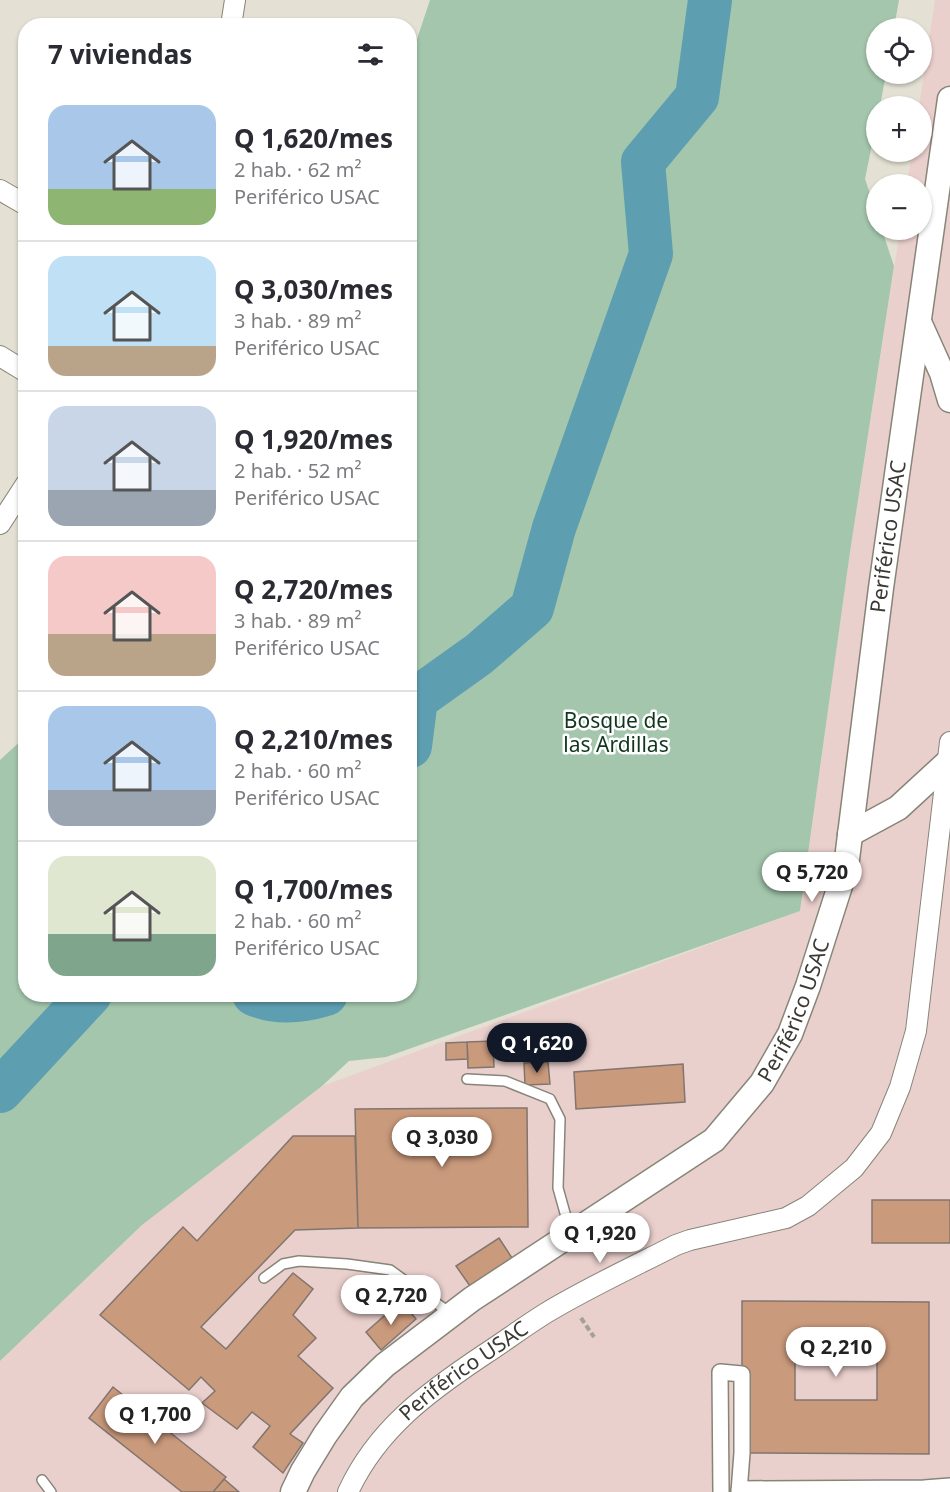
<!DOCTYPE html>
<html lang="es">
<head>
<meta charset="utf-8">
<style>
  body { margin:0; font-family:"Noto Sans",sans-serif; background:#f7f7f7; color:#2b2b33; height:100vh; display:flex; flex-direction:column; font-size:22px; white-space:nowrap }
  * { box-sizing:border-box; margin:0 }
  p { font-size:20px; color:#7c7c81 }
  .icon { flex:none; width:33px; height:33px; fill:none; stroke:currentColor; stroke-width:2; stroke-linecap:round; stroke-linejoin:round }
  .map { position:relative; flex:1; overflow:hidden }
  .details { position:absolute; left:18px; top:18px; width:399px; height:984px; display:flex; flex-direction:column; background:#fff; border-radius:24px; box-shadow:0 2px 4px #0004 }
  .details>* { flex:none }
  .tools { position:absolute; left:866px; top:18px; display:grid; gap:12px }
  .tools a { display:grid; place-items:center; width:66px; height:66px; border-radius:50%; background:#fff; box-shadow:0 2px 4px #0004; font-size:30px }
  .price { position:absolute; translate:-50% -51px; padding:0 14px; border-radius:21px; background:#fff; color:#222; font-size:20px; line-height:39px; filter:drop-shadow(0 2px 3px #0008) }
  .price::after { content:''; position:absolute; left:50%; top:36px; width:18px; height:14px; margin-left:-9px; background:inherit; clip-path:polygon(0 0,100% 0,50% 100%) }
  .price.selected { background:#111827; color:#fff }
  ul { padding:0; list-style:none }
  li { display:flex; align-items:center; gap:18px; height:150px; padding:0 30px }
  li+li { border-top:2px solid #e1e1e2 }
  li span { display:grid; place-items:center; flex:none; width:168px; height:120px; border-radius:18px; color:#555 }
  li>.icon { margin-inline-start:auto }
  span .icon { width:72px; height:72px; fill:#fffc; stroke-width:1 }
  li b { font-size:26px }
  h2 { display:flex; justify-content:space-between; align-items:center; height:72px; padding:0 30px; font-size:26px }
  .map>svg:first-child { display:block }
</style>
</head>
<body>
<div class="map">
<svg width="950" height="1492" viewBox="0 0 950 1492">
  <rect width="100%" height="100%" fill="#e4e1d4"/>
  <path fill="#ead0cd" d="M 935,0 L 950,0 L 950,1492 L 0,1492 L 0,1361 L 142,1225 L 322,1086 L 800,911 L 850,552 L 900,230 L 921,230 L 921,184 L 907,184 L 912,152 L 921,152 L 921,106 L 919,106 Z"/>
  <path fill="#a3c6ac" d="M 430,0 L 899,0 L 894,28 L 876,28 L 876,74 L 886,74 L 880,106 L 876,106 L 876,125 L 865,179 L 876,211 L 876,230 L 882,230 L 894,266 L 850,552 L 800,911 L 386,1057 L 349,1061 L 322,1086 L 142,1225 L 0,1361 L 0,760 L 25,737 L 26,994 L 410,994 L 410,60 Z"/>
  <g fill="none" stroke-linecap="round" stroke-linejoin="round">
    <path stroke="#5d9eb0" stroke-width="44" d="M 410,746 L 416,699 L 479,654 L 532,608 L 554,528 L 651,254 L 643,162 L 697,97 L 710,0
      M 254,994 C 277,1004 303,1001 326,994
      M 0,1091 L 90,994"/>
  </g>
  <path fill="#ca9a7c" stroke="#81756e" stroke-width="1.5" fill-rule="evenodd" d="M 493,1041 L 494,1067 L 468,1068 L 467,1042 Z
    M 467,1042 L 468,1059 L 446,1060 L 446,1043 Z
    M 548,1062 L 550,1084 L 525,1085 L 524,1063 Z
    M 683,1064 L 685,1102 L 576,1109 L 574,1072 Z
    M 527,1108 L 528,1227 L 358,1228 L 355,1109 Z
    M 293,1136 L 355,1136 L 358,1228 L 295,1230 L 201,1327 L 226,1349 L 293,1273 L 313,1289 L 293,1315 L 316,1338 L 298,1356 L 333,1388 L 290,1434 L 303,1443 L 283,1473 L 253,1447 L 270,1426 L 252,1412 L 237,1429 L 202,1403 L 215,1391 L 201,1377 L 189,1390 L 100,1315 L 183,1227 L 197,1241 Z
    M 872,1200 L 950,1200 L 950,1243 L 872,1243 Z
    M 499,1238 L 512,1258 L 470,1286 L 456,1266 Z
    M 401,1301 L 416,1319 L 381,1350 L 366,1332 Z
    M 742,1301 L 929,1302 L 929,1454 L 742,1453 ZM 795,1353 L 877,1353 L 877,1400 L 795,1400 Z
    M 113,1387 L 226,1477 L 213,1492 L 182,1492 L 89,1418 Z
    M 224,1479 L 239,1492 L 213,1492 Z"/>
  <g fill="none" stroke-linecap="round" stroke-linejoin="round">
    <defs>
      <path id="service" d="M 467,1079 L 505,1081 L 550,1099 L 560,1119 L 558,1188 L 570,1231
        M 264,1278 L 283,1264 L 299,1261 L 347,1264 L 390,1270 L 450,1313
        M 42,1480 L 51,1492"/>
      <path id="pedestrian" d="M 739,1489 L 924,1488 L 950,1486
        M 721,1492 L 720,1372 L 742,1374 L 742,1453 L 739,1492"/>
      <g id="minor">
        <path d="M 231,26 L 235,0"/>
        <path d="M 0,190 L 26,205"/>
        <path d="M 0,356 L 26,372"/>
        <path d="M 0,524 L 26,484"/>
        <path id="s1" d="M 348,1492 C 377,1429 428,1392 485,1354 C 505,1341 525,1326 546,1313 C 587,1288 633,1267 676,1245 L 690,1240 L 786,1218 L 808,1206 L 854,1168 L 881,1133 L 900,1087 L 916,1031 L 950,742"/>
      </g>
      <g id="tertiary">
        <path d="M 919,322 L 942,373 L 950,400"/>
        <path d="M 850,834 L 898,808 L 948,762"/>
        <path id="s2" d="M 293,1492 L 303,1471 L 325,1435 L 352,1397 L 385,1365 L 472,1299 L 714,1140 L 762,1083 L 790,1034 L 808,986 L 846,867 L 881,588 L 950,99"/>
      </g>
    </defs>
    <use href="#service" stroke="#878478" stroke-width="12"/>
    <use href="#pedestrian" stroke="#878478" stroke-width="18"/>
    <use href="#minor" stroke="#878478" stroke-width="22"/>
    <use href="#tertiary" stroke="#878478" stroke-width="27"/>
    <path stroke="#a3a197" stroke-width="4" stroke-dasharray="6 3" stroke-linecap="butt" d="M 581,1318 L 594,1337"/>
    <use href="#service" stroke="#fff" stroke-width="9"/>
    <use href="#pedestrian" stroke="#fff" stroke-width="15"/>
    <use href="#minor" stroke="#fff" stroke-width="20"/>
    <use href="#tertiary" stroke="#fff" stroke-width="24"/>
  </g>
  <g text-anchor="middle" stroke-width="5" stroke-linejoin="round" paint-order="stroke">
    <g font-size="21" fill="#3a3934" stroke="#fff">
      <text dy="7" stroke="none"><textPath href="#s2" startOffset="1197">Periférico USAC</textPath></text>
      <text dy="7" stroke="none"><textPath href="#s2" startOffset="711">Periférico USAC</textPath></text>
      <text dy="7" stroke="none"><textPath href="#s1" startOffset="170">Periférico USAC</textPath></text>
    </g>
    <g font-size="21" fill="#11361e" stroke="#fff">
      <text x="616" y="728">Bosque de<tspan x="616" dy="24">las Ardillas</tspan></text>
    </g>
  </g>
</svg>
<div class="tools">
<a><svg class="icon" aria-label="locate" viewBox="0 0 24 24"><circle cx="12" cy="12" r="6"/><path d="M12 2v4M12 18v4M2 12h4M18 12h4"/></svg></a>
<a>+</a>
<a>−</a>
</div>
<b class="price" style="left:812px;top:903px">Q 5,720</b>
<b class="price selected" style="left:537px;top:1074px">Q 1,620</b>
<b class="price" style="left:442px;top:1168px">Q 3,030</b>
<b class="price" style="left:600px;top:1264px">Q 1,920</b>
<b class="price" style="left:391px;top:1326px">Q 2,720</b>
<b class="price" style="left:836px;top:1378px">Q 2,210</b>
<b class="price" style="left:155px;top:1445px">Q 1,700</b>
<section class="details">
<h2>7 viviendas<svg class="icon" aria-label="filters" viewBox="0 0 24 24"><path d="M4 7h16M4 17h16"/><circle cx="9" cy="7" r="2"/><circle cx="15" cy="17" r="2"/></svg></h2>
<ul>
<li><span style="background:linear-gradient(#a9c7e8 70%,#8fb573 0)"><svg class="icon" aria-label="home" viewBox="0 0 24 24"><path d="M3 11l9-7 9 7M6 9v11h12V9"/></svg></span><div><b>Q 1,620/mes</b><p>2 hab. · 62 m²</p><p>Periférico USAC</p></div></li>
<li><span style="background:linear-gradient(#bfe0f5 75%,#b9a48a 0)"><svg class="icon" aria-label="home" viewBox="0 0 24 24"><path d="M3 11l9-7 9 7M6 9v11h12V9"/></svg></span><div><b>Q 3,030/mes</b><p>3 hab. · 89 m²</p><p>Periférico USAC</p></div></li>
<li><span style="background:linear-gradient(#c9d6e8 70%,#9aa5b1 0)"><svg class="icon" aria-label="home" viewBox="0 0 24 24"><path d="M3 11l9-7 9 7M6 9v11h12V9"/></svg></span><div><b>Q 1,920/mes</b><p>2 hab. · 52 m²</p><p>Periférico USAC</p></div></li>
<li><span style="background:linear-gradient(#f6c9c9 65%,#b9a48a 0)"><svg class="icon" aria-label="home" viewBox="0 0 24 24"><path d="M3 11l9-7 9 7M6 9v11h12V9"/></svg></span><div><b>Q 2,720/mes</b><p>3 hab. · 89 m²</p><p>Periférico USAC</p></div></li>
<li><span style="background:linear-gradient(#a9c7e8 70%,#9aa5b1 0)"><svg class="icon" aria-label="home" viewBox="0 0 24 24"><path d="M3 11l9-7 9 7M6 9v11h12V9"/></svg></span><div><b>Q 2,210/mes</b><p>2 hab. · 60 m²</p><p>Periférico USAC</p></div></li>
<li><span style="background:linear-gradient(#dfe7d0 65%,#7fa58c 0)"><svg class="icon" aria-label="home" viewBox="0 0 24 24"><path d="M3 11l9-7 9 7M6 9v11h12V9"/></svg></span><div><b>Q 1,700/mes</b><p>2 hab. · 60 m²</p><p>Periférico USAC</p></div></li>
</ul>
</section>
</div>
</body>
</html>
